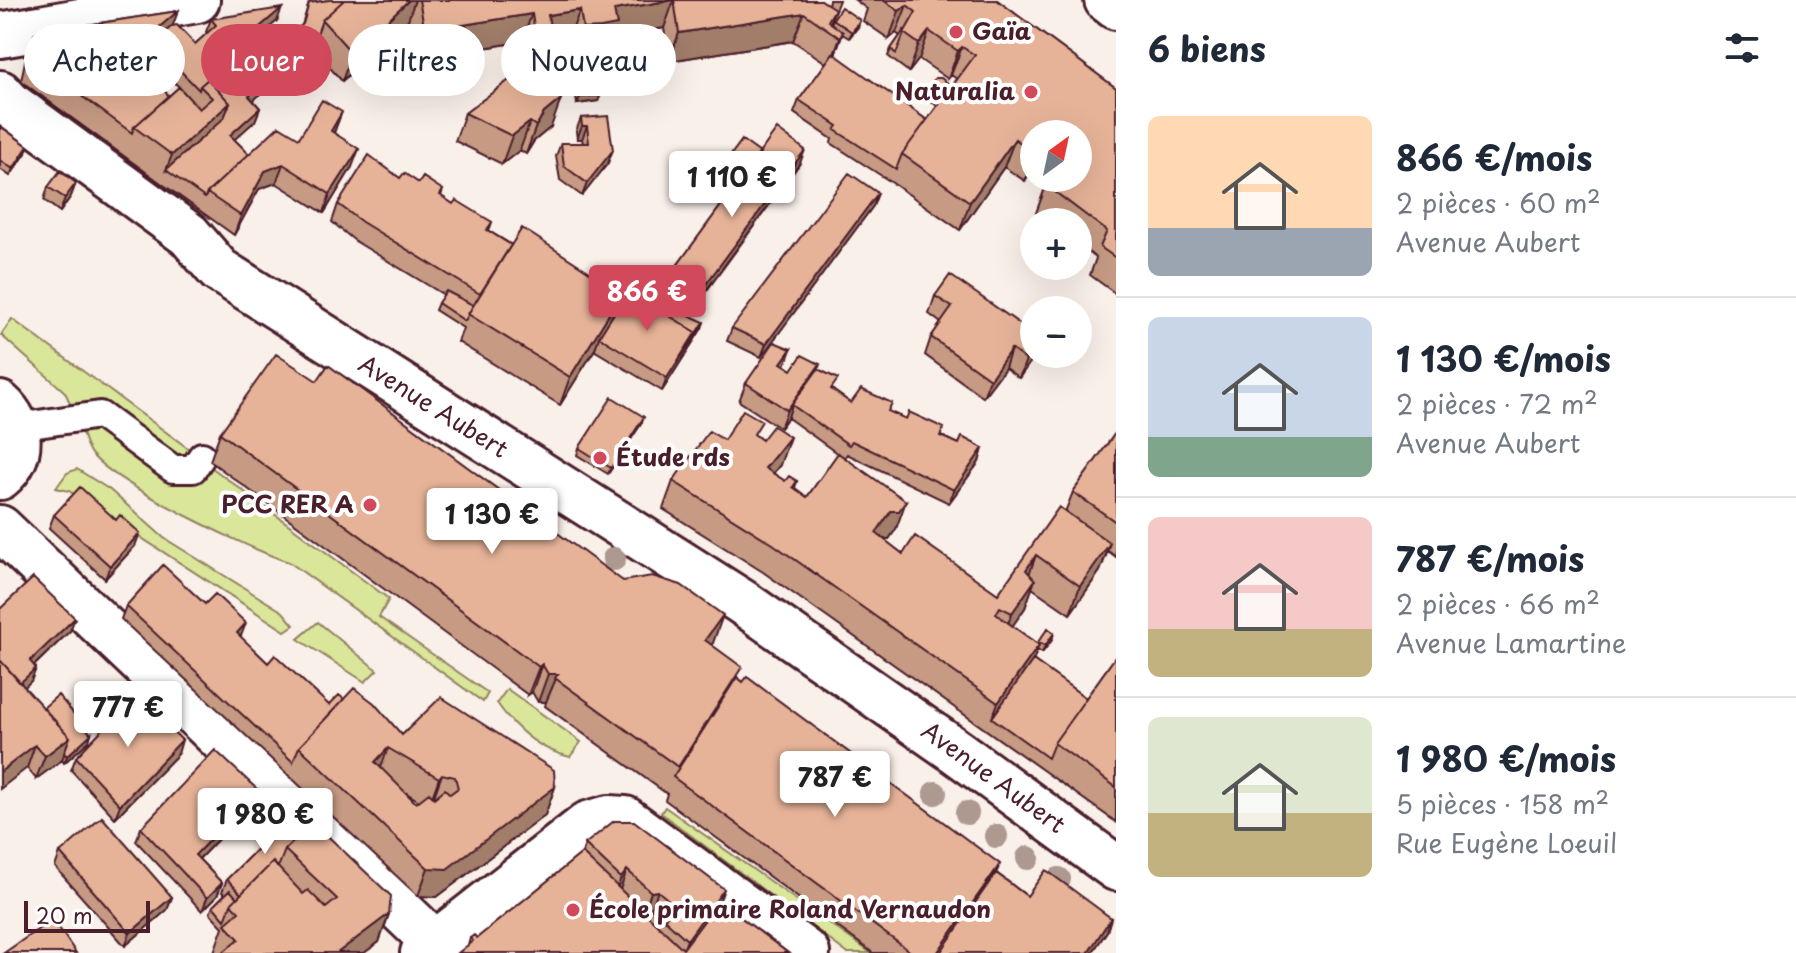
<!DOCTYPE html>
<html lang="fr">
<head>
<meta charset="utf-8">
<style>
  body { margin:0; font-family:"Playpen Sans",sans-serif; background:#f6f6f7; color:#1f2937; height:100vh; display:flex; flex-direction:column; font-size:30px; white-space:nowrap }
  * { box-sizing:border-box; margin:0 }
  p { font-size:26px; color:#747a83 }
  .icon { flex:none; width:44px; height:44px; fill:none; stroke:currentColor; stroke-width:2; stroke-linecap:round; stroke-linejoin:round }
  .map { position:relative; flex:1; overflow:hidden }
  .panel { display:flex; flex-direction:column; background:#fff; width:680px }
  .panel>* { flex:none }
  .hud { position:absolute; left:24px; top:24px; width:760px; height:72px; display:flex; gap:16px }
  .needle { width:52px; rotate:33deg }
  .controls { position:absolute; left:1020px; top:120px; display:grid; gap:16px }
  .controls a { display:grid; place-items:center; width:72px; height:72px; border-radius:50%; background:#fff; box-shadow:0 8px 32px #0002; font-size:40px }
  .scale { position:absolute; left:24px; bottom:20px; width:126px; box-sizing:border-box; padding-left:8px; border:4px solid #4a1f2b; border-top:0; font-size:22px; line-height:28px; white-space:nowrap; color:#4a1f2b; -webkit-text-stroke:6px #fff; paint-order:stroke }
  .price { position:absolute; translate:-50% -68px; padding:0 18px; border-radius:8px; background:#fff; color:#222; font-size:26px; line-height:52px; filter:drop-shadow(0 2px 4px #0008) }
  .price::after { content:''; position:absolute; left:50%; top:48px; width:24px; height:18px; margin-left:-12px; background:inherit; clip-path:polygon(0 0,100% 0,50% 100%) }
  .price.on { background:#d1495b; color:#fff }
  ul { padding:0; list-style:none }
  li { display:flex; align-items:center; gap:24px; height:200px; padding:0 32px }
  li+li { border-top:2px solid #e0e1e3 }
  li span { display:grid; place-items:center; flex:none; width:224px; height:160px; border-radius:12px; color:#555 }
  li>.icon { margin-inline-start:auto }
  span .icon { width:96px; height:96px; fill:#fffc; stroke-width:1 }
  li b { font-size:34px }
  h2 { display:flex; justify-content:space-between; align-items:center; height:96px; padding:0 32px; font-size:34px }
  .pill { padding:0 28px; border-radius:36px; background:#fff; box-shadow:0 8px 32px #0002; font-size:28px; line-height:72px }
  .pill.on { background:#d1495b; color:#fff }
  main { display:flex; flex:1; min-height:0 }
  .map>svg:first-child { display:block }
</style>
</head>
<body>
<main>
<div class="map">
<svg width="1116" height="953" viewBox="0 0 1116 953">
  <rect width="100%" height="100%" fill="#faf0ea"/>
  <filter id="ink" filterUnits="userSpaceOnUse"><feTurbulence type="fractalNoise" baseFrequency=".0125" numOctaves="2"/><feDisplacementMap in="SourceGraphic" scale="16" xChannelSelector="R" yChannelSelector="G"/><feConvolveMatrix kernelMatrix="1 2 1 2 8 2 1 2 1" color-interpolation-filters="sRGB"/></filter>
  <g filter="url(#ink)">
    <path fill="#dae699" stroke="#928262" stroke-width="2" d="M 12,319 L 189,449 L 182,458 L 73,410 L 65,392 L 1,335 Z
      M 97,423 L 166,477 L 207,464 L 389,599 L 379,617 L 488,693 L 483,702 L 289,562 C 248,549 119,486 92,455 C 86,449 83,435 80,427 Z
      M 77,469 L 110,490 L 164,538 L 283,612 L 294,625 L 285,631 L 69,491 L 56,488 L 67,473 Z
      M 318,622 L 377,670 L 365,682 L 298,639 Z
      M 507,689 L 581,742 L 570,757 C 539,750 515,729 497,703 Z
      M 665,807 L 871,953 L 847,953 L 661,813 Z"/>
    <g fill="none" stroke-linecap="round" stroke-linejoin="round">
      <defs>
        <path id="lane" d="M 17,427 L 100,415 L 173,469 L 193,469 L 202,456"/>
        <path id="street" d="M 0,35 L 35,29
          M 0,93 L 11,105 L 189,235 L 219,270 L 742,602 L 957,752 L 1116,868
          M 0,404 C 23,424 24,458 0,477
          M 0,528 L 436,944
          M 423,953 L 588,824 L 609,818 L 625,819 L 807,953"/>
        <path id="secondary" d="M 1107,0 L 1116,7
          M 35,29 L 197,0"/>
      </defs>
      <use href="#lane" stroke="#4a1f2b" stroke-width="32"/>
      <use href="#street" stroke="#4a1f2b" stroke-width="50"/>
      <use href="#secondary" stroke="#4a1f2b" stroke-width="50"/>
      <use href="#lane" stroke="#fff" stroke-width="26"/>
      <use href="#street" stroke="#fff" stroke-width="44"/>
      <use href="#secondary" stroke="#fff" stroke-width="44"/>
    </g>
    <g fill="#ad9990">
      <circle cx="614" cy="559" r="12"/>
      <circle cx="935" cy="793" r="12"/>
      <circle cx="967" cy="813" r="12"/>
      <circle cx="996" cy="836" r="12"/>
      <circle cx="1028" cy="858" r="12"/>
      <circle cx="1059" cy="879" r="12"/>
    </g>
    <path fill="#c69a83" stroke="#4a1f2b" stroke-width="2" fill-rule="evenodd" d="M 329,0 L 821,0 L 828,5 L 829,0 L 839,0 L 830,23 L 831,24 L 833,19 L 858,27 L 849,38 L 842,34 L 835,55 L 927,120 L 937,106 L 925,96 L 927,89 L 952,86 L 957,79 L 951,75 L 948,79 L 919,59 L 909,72 L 894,61 L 888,56 L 891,49 L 900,36 L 896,33 L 889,39 L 863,21 L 867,9 L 855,0 L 997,0 L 1116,88 L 1116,294 L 1090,275 L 1096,258 L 1078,244 L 1078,222 L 1048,222 L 1036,213 L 1045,188 L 1028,175 L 1025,181 L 1004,167 L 960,230 L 891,182 L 831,143 L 832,139 L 794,113 L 799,100 L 826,63 L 793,41 L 669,61 L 664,28 L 612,37 L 606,53 L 591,56 L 573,57 L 569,38 L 552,40 L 551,127 L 534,141 L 526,154 L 520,150 L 502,164 L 455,141 L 465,113 L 526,68 L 521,42 L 415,59 L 408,20 L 342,81 L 312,48 L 312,47 L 253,100 L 260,108 L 255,121 L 234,139 L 249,154 L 299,138 L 335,130 L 334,133 L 352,167 L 324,213 L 276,183 L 259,189 L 234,235 L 161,183 L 21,81 L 25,61 L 35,33 L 178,11 L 172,26 L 195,44 L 207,34 L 206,32 L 211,19 L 277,21 L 247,47 L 260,62 L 302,25 L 309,3 ZM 169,77 L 179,87 L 169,96 L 159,85 ZM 1034,134 L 1078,178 L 1034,178 Z
      M 574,60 L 598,101 L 577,104 L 572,67 Z
      M 581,118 L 608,163 L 582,196 L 560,180 L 556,156 L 561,143 L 583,143 L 582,139 L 577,139 L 576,131 Z
      M 0,126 L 26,153 L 10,176 L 0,169 Z
      M 760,153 L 800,163 L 689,315 L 702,328 L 662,391 L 594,350 L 595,349 L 560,405 L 458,342 L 463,328 L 435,310 L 438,303 L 444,295 L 355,241 L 332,222 L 338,204 L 400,178 L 419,183 L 443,190 L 441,196 L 453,204 L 492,222 L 489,231 L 617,309 L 640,298 L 652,305 L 657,293 L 740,180 L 724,166 L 727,160 Z
      M 76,183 L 71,196 L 60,212 L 44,200 L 48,187 Z
      M 878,193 L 873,206 L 761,357 L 727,341 L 732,328 Z
      M 935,296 L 1035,354 L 1019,378 L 1005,368 L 983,397 L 925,355 L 931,337 L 941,323 L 929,314 Z
      M 791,349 L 785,365 L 792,370 L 818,369 L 834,391 L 851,403 L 889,412 L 959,444 L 983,448 L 979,462 L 949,503 L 847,454 L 845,457 L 896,529 L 889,539 L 883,539 L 903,554 L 998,594 L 1065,512 L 1073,492 L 1116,432 L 1116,557 L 1108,551 L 1100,571 L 1070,614 L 1032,588 L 1025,608 L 1012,626 L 1037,644 L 1038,642 L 1052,640 L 1042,653 L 1037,650 L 1033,660 L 1086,698 L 1116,656 L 1116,822 L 763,572 L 663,509 L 673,481 L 724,440 L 757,436 L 780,465 L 773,473 L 785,481 L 797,481 L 795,488 L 807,497 L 838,454 L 788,418 L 788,417 L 780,428 L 739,401 L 746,383 Z
      M 641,424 L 608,474 L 577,455 L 579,448 Z
      M 220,433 L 623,581 L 713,643 L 712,645 L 738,678 L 1027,896 L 1111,918 L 1107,931 L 1092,953 L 873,953 L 665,800 L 667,794 L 545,706 L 546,702 L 538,702 L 532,692 L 528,695 L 210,461 Z
      M 54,515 L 135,546 L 105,579 L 49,528 Z
      M 126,606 L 240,637 L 268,663 L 329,705 L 344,699 L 402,735 L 555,787 L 545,815 L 437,897 L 418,896 L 121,619 ZM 405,792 L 419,801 L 416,803 Z
      M 0,609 L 70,631 L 34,666 L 36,668 L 31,681 L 24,687 L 43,708 L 89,741 L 64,763 L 62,760 L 36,779 L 27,768 Z
      M 178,754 L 115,818 L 71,770 L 76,757 Z
      M 258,790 L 253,803 L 199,859 L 222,883 L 217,896 L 202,911 L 136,841 L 141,828 Z
      M 288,818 L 389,914 L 379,942 L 364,953 L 216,953 L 214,952 L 223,927 L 210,913 L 213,906 L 225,894 L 222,892 L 227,879 Z
      M 585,844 L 719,901 L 788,953 L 468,945 L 470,938 L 477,938 L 582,853 Z
      M 60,853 L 172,897 L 167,910 L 125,946 L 55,867 Z"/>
    <path fill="#a17d6a" stroke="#4a1f2b" stroke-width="2" d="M 409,0 L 415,0 L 408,20 L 342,81 L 352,53 Z
      M 674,0 L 664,28 L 612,37 L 606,53 L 573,57 L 583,29 L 614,10 Z
      M 907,5 L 896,33 L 889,39 L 899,11 Z
      M 282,8 L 277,21 L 237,55 L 242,42 Z
      M 580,10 L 569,38 L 537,43 L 548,15 Z
      M 178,11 L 168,39 L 143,52 L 138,65 L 116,84 L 126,56 Z
      M 804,13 L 793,41 L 669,61 L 679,33 Z
      M 532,14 L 521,42 L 415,59 L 425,31 Z
      M 860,20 L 858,27 L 849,38 L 852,32 Z
      M 929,31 L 919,59 L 909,72 L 919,44 Z
      M 843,32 L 833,60 L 829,66 L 840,38 Z
      M 317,34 L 312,47 L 244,109 L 249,96 Z
      M 962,47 L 951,75 L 948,79 L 958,51 Z
      M 119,49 L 112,69 L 115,66 L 105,94 L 83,97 L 108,51 Z
      M 174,64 L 169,77 L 157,86 L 162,73 Z
      M 601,95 L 598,101 L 577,104 L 580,97 Z
      M 561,99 L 551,127 L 534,141 L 526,154 L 536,126 L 544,113 Z
      M 230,103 L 219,131 L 166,170 L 172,155 Z
      M 260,108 L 255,121 L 225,148 L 230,135 Z
      M 342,112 L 335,130 L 324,150 L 331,131 Z
      M 530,122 L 520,150 L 502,164 L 512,136 Z
      M 582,126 L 587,126 L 582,139 L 577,139 Z
      M 1015,139 L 1004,167 L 960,230 L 970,202 Z
      M 28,146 L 26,153 L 10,176 L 13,169 Z
      M 359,149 L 352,167 L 324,213 L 330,194 Z
      M 613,150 L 608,163 L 582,196 L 587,183 Z
      M 805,150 L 800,163 L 684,320 L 689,307 Z
      M 1034,155 L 1034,159 L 1028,175 L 1025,181 Z
      M 283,164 L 276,183 L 259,189 L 234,235 L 241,216 L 265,171 Z
      M 76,183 L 71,196 L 60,212 L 65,198 Z
      M 878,193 L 873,206 L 761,357 L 766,344 Z
      M 622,293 L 612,321 L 599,337 L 595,349 L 560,405 L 570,377 Z
      M 704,322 L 702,328 L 662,391 L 667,378 Z
      M 791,349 L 784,368 L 781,363 Z
      M 1011,349 L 1005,368 L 983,397 L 990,379 Z
      M 1034,349 L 1034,354 L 1035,354 L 1034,357 L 1019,378 L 1026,360 Z
      M 820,364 L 814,382 L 792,405 L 788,417 L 780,428 L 787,410 Z
      M 644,417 L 641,424 L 608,474 L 611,468 Z
      M 790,437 L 780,465 L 755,496 L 765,468 Z
      M 983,448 L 979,462 L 949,503 L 954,490 Z
      M 906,501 L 896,529 L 889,539 L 881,539 L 876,533 L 891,511 Z
      M 140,533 L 135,546 L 105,579 L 110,566 Z
      M 1110,543 L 1100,571 L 1070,614 L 1080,586 Z
      M 1036,555 L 1026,583 L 1026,570 Z
      M 1035,580 L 1025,608 L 1002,641 L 1012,613 Z
      M 723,615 L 713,643 L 694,668 L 705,640 Z
      M 75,618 L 70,631 L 25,674 L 30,661 Z
      M 246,623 L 241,636 L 232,646 L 237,633 Z
      M 1054,633 L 1052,640 L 1042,653 L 1045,646 Z
      M 1039,645 L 1029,673 L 992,718 L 998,703 Z
      M 542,664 L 532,692 L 528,695 L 539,667 Z
      M 36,668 L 31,681 L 9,702 L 13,689 Z
      M 548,674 L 558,674 L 546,702 L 538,702 Z
      M 91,734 L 89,741 L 64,763 L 67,756 Z
      M 70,737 L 62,760 L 36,779 L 45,756 Z
      M 182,740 L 178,754 L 115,818 L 120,805 Z
      M 35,745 L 27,768 L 0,789 L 0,772 Z
      M 388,748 L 378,776 L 375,762 Z
      M 442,774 L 432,802 L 429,806 L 439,778 Z
      M 555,787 L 545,815 L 437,897 L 418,896 L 428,868 Z
      M 258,790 L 253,803 L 190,868 L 195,855 Z
      M 1000,864 L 991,886 L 945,953 L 937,953 Z
      M 627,870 L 617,898 L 610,906 L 621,878 Z
      M 222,883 L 217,896 L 202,911 L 207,898 Z
      M 724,889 L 714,917 L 682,953 L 687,940 Z
      M 658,891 L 647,919 L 641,920 L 651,892 Z
      M 172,897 L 167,910 L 125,946 L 130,933 Z
      M 389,914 L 379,942 L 364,953 L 337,953 Z
      M 1111,918 L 1107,931 L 1092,953 L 1088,953 Z"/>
    <path fill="#e6b398" stroke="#4a1f2b" stroke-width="2" fill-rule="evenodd" d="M 329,0 L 344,0 L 322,20 L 317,34 L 249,96 L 260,108 L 230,135 L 249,154 L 207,193 L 205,198 L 166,170 L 224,118 L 230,103 L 208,79 L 200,86 L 199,90 L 174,64 L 162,73 L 143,52 L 172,26 L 177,25 L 195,44 L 216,25 L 211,19 L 282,8 L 242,42 L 260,62 L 303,24 L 309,3 Z
      M 344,0 L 409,0 L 352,53 L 322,20 Z
      M 419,0 L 673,0 L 614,10 L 617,25 L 601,28 L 583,29 L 580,10 L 548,15 L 561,99 L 544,113 L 536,126 L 530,122 L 512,136 L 465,113 L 544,54 L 536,39 L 532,14 L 425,31 Z
      M 674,0 L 821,0 L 835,9 L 828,21 L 843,32 L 840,38 L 804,13 L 679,33 Z
      M 883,0 L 997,0 L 1116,88 L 1116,258 L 1100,247 L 1107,231 L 1046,185 L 1052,178 L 1078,178 L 1078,134 L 1034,134 L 1034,152 L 1015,139 L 970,202 L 902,154 L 975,55 L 962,47 L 958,51 L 929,31 L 919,44 L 904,33 L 916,12 L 907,5 L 899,11 Z
      M 841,7 L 860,20 L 852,32 L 833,19 Z
      M 178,11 L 126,56 L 119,49 L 108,51 L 107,60 L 115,66 L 85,92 L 31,53 L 35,33 Z
      M 904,30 L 905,31 L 896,54 L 891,49 Z
      M 833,53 L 927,120 L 902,154 L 896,169 L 835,130 L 838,126 L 799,100 Z
      M 131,55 L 169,96 L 134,127 L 132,133 L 83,97 Z
      M 595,56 L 601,95 L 580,97 L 574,60 Z
      M 935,78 L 941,78 L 952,86 L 941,101 L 927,89 Z
      M 208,79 L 230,103 L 172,155 L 134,127 L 179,87 L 199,109 L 212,98 L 200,86 Z
      M 322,100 L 342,112 L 331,131 L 359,149 L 330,194 L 283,164 L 265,171 L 241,216 L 207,193 L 279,126 L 299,138 Z
      M 608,116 L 613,150 L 587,183 L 564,166 L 561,143 L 589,143 L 587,126 L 582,126 L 581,118 Z
      M 0,126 L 28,146 L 13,169 L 0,160 Z
      M 777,129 L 805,150 L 689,307 L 657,293 Z
      M 742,140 L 760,153 L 744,174 L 727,160 Z
      M 369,155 L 400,178 L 404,173 L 419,183 L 423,177 L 443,190 L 440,195 L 453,204 L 456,200 L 492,222 L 487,230 L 511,245 L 480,294 L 362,222 L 338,204 Z
      M 60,171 L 76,183 L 65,198 L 48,187 Z
      M 849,173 L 878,193 L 766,344 L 732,328 Z
      M 522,228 L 622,293 L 570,377 L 468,314 Z
      M 950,275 L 1034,334 L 1034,349 L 1026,360 L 1011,349 L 990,379 L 931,337 L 952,307 L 935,296 Z
      M 633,283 L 644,287 L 638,297 L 696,332 L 667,378 L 599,337 Z
      M 446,291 L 473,305 L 465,321 L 438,303 Z
      M 662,303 L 704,322 L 694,338 L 696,332 L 658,309 Z
      M 774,342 L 791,349 L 781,363 L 792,370 L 802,355 L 820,364 L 787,410 L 746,383 Z
      M 276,354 L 317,381 L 328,365 L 623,581 L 652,576 L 681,585 L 723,615 L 705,640 L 742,667 L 678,767 L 555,678 L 558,674 L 548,674 L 542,664 L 539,667 L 527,658 L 220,433 Z
      M 818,369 L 838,379 L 831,389 L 851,403 L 861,389 L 892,403 L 888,411 L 906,419 L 909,412 L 944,428 L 940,436 L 959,444 L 962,437 L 983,448 L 954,490 L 852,441 L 849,445 L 792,405 Z
      M 612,397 L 644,417 L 611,468 L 579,448 Z
      M 743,410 L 762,421 L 754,434 L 762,440 L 773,426 L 790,437 L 765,468 L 785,481 L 789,476 L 797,481 L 793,487 L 807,497 L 838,453 L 906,501 L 899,511 L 891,511 L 876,533 L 903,554 L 915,536 L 998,594 L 1059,507 L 1110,543 L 1080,586 L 1036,555 L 1026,570 L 1035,580 L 1012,613 L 1000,607 L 996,614 L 1039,645 L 998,703 L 773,544 L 673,481 L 709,431 L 724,440 Z
      M 1116,432 L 1116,522 L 1073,492 Z
      M 80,487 L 116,520 L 120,515 L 140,533 L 110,566 L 54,515 Z
      M 163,565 L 205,604 L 215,594 L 246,623 L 237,633 L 268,663 L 275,655 L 329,705 L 339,695 L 344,699 L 299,747 L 293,762 L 126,606 Z
      M 33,578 L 75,618 L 30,661 L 36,668 L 20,683 L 0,660 L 0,609 Z
      M 1048,628 L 1054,633 L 1045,646 L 1038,642 Z
      M 1116,656 L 1116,787 L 1054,743 Z
      M 0,660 L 70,737 L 45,756 L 35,745 L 0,772 Z
      M 1033,660 L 1086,698 L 1054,743 L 1048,758 L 992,718 Z
      M 737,677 L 743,682 L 747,677 L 1000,864 L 937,953 L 912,953 L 673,777 Z
      M 354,688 L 374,703 L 402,735 L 441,697 L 554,770 L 555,787 L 447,869 L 428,868 L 299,747 ZM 388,748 L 439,778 L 442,774 L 455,777 L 458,788 L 450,794 L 445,789 L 434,798 L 429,793 L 416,803 L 375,762 Z
      M 58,695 L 91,734 L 67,756 L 64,753 L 70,737 L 43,708 Z
      M 135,695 L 182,740 L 120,805 L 76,757 Z
      M 215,750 L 258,790 L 195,855 L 222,883 L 207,898 L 141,828 Z
      M 102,817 L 172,897 L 130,933 L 60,853 Z
      M 288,818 L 303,832 L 285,850 L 279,865 L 277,867 L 273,862 L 241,894 L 227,879 Z
      M 614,821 L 634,821 L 724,889 L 687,940 L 664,919 L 672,910 L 672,903 L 658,891 L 651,892 L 627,870 L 621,878 L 585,844 Z
      M 313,822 L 391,896 L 389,914 L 337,953 L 222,953 L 239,939 L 225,924 L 239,912 L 231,904 L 273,862 L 303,894 L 308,890 L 326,908 L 337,899 L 285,850 Z
      M 582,853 L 683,949 L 719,901 L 788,953 L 458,953 L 473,941 L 470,938 L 474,935 L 477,938 Z
      M 1046,870 L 1111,918 L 1088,953 L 940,953 L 996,873 L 1027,896 Z
      M 230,890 L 237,898 L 231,904 L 225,920 L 213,906 Z
      M 53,919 L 76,953 L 4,953 Z"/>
  </g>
  <g fill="#d1495b" stroke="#fff" stroke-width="3">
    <circle cx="956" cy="32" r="8"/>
    <circle cx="1031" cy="92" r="8"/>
    <circle cx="600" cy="458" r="8"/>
    <circle cx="370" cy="505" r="8"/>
    <circle cx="573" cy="910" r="8"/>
  </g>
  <g text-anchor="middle" stroke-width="8" stroke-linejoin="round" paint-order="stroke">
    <g font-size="24" font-weight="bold" fill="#4a1f2b" stroke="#fff" text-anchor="start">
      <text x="972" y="40">Gaïa</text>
      <text x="1015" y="100" text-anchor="end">Naturalia</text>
      <text x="616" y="466">Étude rds</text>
      <text x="354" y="513" text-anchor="end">PCC RER A</text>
      <text x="589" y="918">École primaire Roland Vernaudon</text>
    </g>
    <g font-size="24" fill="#4a1f2b" stroke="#fff">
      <text transform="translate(433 407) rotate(32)" y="8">Avenue Aubert</text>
      <text transform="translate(993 778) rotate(36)" y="8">Avenue Aubert</text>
    </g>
  </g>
</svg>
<div class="controls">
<a><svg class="needle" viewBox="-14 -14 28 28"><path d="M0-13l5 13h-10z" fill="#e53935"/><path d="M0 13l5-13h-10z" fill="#747a83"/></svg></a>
<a>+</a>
<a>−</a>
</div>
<div class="scale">20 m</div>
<b class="price" style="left:732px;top:219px">1 110 €</b>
<b class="price on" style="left:647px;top:333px">866 €</b>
<b class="price" style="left:492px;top:556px">1 130 €</b>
<b class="price" style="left:128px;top:749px">777 €</b>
<b class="price" style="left:835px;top:819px">787 €</b>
<b class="price" style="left:265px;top:856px">1 980 €</b>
<div class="hud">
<a class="pill">Acheter</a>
<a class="pill on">Louer</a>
<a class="pill">Filtres</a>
<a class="pill">Nouveau</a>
</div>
</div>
<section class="panel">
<h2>6 biens<svg class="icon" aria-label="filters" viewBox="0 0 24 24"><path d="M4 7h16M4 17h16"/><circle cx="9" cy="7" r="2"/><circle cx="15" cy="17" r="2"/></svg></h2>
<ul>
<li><span style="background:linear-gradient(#ffd9b3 70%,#9aa5b1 0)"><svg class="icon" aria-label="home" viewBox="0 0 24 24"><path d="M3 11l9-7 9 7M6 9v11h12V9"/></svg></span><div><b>866 €/mois</b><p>2 pièces · 60 m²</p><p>Avenue Aubert</p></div></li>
<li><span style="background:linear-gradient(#c9d6e8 75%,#7fa58c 0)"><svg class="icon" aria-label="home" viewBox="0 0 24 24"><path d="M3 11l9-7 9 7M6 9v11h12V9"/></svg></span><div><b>1 130 €/mois</b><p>2 pièces · 72 m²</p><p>Avenue Aubert</p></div></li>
<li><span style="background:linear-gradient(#f6c9c9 70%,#c2b280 0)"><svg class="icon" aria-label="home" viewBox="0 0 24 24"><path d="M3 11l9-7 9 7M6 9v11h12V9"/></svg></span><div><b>787 €/mois</b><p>2 pièces · 66 m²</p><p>Avenue Lamartine</p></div></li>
<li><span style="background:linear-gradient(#dfe7d0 60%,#c2b280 0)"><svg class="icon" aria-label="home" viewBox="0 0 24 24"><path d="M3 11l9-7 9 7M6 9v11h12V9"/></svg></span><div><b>1 980 €/mois</b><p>5 pièces · 158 m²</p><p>Rue Eugène Loeuil</p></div></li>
</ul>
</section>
</main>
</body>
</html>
